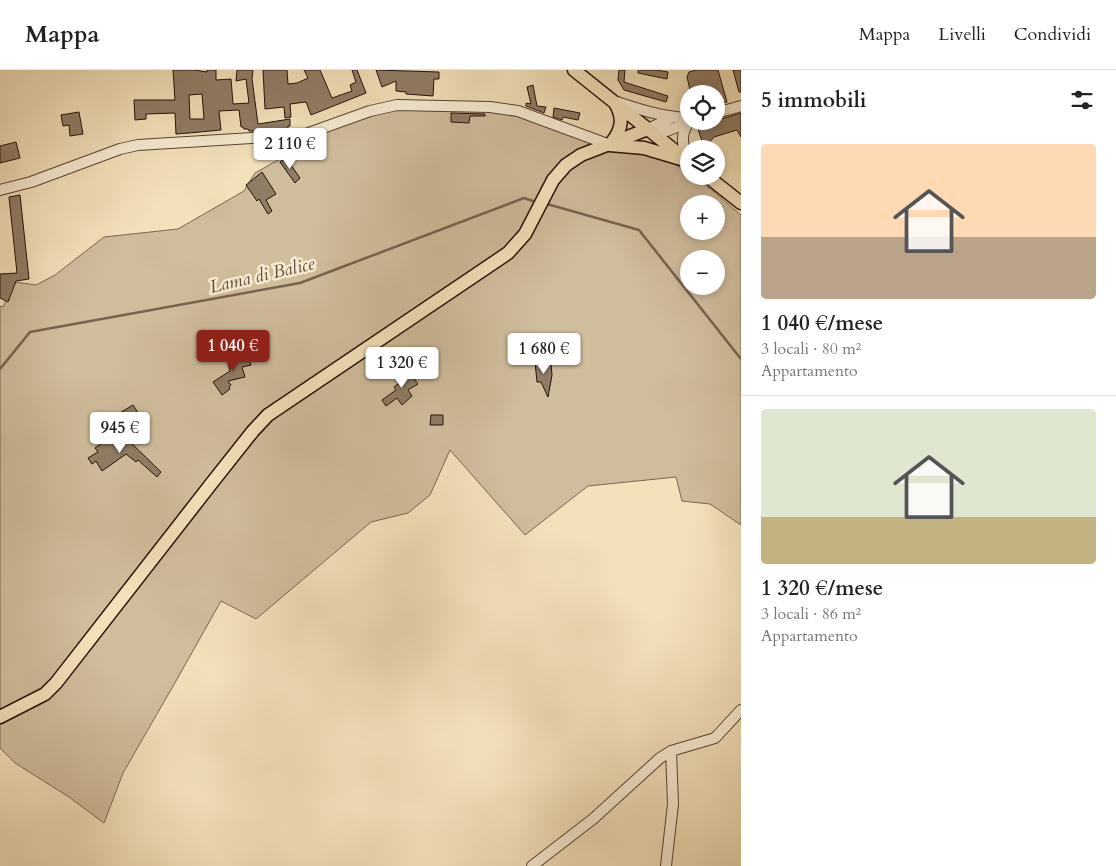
<!DOCTYPE html>
<html lang="it">
<head>
<meta charset="utf-8">
<style>
  body { margin:0; font-family:Cardo,serif; background:#f6f6f6; color:#222; height:100vh; display:flex; flex-direction:column; font-size:19px; white-space:nowrap }
  * { box-sizing:border-box; margin:0 }
  p { font-size:16px; color:#767676 }
  .icon { flex:none; width:28px; height:28px; fill:none; stroke:currentColor; stroke-width:2; stroke-linecap:round; stroke-linejoin:round }
  .map { position:relative; flex:1; overflow:hidden }
  .sheet { display:flex; flex-direction:column; background:#fff; width:375px }
  .sheet>* { flex:none }
  .controls { position:absolute; left:680px; top:15px; display:grid; gap:10px }
  .controls a { display:grid; place-items:center; width:45px; height:45px; border-radius:50%; background:#fff; box-shadow:0 2px 8px #0003; font-size:25px }
  .price { position:absolute; translate:-50% -42px; padding:0 11px; border-radius:5px; background:#fff; color:#222; font-size:16px; line-height:32px; filter:drop-shadow(0 1px 2px #0008) }
  .price::after { content:''; position:absolute; left:50%; top:30px; width:15px; height:11px; margin-left:-8px; background:inherit; clip-path:polygon(0 0,100% 0,50% 100%) }
  .price.on { background:#8f2418; color:#fff }
  ul { padding:0; list-style:none }
  li { display:grid; align-content:center; gap:10px; height:265px; padding:0 20px }
  li+li { border-top:1px solid #e0e0e0 }
  li span { display:grid; place-items:center; height:155px; border-radius:5px; color:#555 }
  li>.icon { margin-inline-start:auto }
  span .icon { width:90px; height:90px; fill:#fffc; stroke-width:1 }
  li b { font-size:21px }
  h2 { display:flex; justify-content:space-between; align-items:center; height:60px; padding:0 20px; font-size:21px }
  header { display:flex; align-items:center; gap:30px; box-sizing:border-box; height:70px; padding:0 25px; background:#fff; border-bottom:1px solid #e0e0e0 }
  header strong { font-size:24px }
  nav { display:flex; gap:28px; margin-inline-start:auto; font-size:18px }
  main { display:flex; flex:1; min-height:0 }
  .map>svg:first-child { display:block }
</style>
</head>
<body>
<header>
<strong>Mappa</strong>
<nav><a>Mappa</a><a>Livelli</a><a>Condividi</a></nav>
</header>
<main>
<div class="map">
<svg width="741" height="796" viewBox="0 0 741 796">
  <rect width="100%" height="100%" fill="#f3e1ba"/>
  <filter id="stains"><feTurbulence type="fractalNoise" baseFrequency=".004" numOctaves="4"/><feColorMatrix values="0 0 0 0 .2 0 0 0 0 .09 0 0 0 0 .02 0 0 0 .5 -.17"/></filter>
  <radialGradient id="worn" r=".72"><stop offset=".6" stop-color="#630" stop-opacity="0"/><stop offset="1" stop-color="#630" stop-opacity=".3"/></radialGradient>
  <path fill="#d0bd9c" stroke="#7a6652" fill-rule="evenodd" d="M 382,36 L 510,40 L 671,91 L 689,104 L 689,106 C 699,107 731,137 741,145 L 741,455 L 710,434 L 682,431 L 676,407 L 588,416 L 525,465 L 450,380 L 430,425 L 408,443 L 371,452 L 256,549 L 221,531 L 172,618 L 123,703 L 104,753 L 69,727 L 15,693 L 0,678 L 0,652 L 9,647 L 0,638 L 0,236 L 3,237 L 15,212 L 36,215 L 55,205 L 104,167 L 178,159 L 244,121 L 255,103 L 278,90 L 313,64 ZM 689,134 L 716,134 L 716,161 L 689,161 ZM 689,189 L 716,189 L 716,216 L 689,216 Z"/>
  <g fill="none" stroke-linecap="round" stroke-linejoin="round">
    <path stroke="#77634e" stroke-width="2.5" d="M 547,134 L 639,160 L 741,289
      M 0,299 L 30,262 L 300,213 L 524,128 L 536,132"/>
  </g>
  <path fill="#907d65" stroke="#251008" fill-rule="evenodd" d="M 173,0 L 194,0 L 207,2 L 207,0 L 216,0 L 216,10 L 231,9 L 233,34 L 249,33 L 246,9 L 236,11 L 237,0 L 253,0 L 252,9 L 258,54 L 290,49 L 290,56 L 288,56 L 288,59 L 253,61 L 249,61 L 248,59 L 244,59 L 243,57 L 241,57 L 239,40 L 219,41 L 221,60 L 189,63 L 176,64 L 175,43 L 146,44 L 146,49 L 135,50 L 134,30 L 175,30 ZM 202,24 L 204,49 L 190,49 L 189,25 Z
    M 263,0 L 287,0 L 288,14 L 297,13 L 308,8 L 304,0 L 320,0 L 332,28 L 352,21 L 350,15 L 356,12 L 352,0 L 357,0 L 366,23 L 311,45 L 306,32 L 290,34 L 291,47 L 285,48 L 284,37 L 265,39 Z
    M 376,0 L 439,2 L 439,9 L 434,9 L 433,26 L 406,24 L 406,22 L 396,21 L 396,11 L 382,17 Z
    M 619,0 L 625,0 L 624,12 L 668,26 L 666,32 L 624,20 L 618,10 Z
    M 638,0 L 656,0 L 668,2 L 667,9 L 638,3 Z
    M 696,0 L 718,0 L 727,32 L 716,36 L 716,24 L 698,24 L 696,18 L 690,20 L 687,7 L 689,2 Z
    M 733,0 L 741,0 L 741,22 L 739,22 Z
    M 533,15 L 537,36 L 546,37 L 544,43 L 526,36 L 526,33 L 531,34 L 527,17 Z
    M 554,38 L 580,43 L 578,50 L 563,47 L 562,50 L 553,47 Z
    M 79,42 L 83,64 L 70,66 L 69,55 L 63,56 L 61,45 Z
    M 451,43 L 485,44 L 485,46 L 470,46 L 469,53 L 451,52 Z
    M 741,43 L 741,67 L 737,60 L 714,67 L 708,74 L 703,74 L 697,56 Z
    M 16,72 L 20,88 L 0,93 L 0,76 Z
    M 296,72 L 300,80 L 289,85 L 287,73 Z
    M 286,88 L 300,108 L 295,113 L 280,92 Z
    M 262,102 L 276,124 L 266,130 L 272,141 L 268,144 L 259,129 L 257,131 L 246,115 Z
    M 20,125 L 29,209 L 16,211 L 8,232 L 0,228 L 0,204 L 17,203 L 9,127 Z
    M 248,283 L 251,295 L 242,297 L 245,307 L 228,311 L 231,315 L 229,317 L 230,319 L 222,325 L 213,312 L 230,301 L 227,287 Z
    M 545,291 L 546,295 L 551,294 L 552,305 L 548,327 L 541,312 L 537,312 L 535,292 Z
    M 409,298 L 413,304 L 411,305 L 418,314 L 408,320 L 412,326 L 402,335 L 397,328 L 386,336 L 382,330 L 396,320 L 394,317 L 405,309 L 402,304 Z
    M 133,335 L 142,349 L 122,362 L 116,352 L 121,349 L 118,344 Z
    M 431,345 L 443,345 L 443,355 L 430,355 Z
    M 122,364 L 161,402 L 157,407 L 138,390 L 136,392 L 126,384 L 102,401 L 96,391 L 92,394 L 88,388 L 98,382 L 95,378 L 110,368 L 112,372 Z"/>
  <g fill="none" stroke-linecap="round" stroke-linejoin="round">
    <defs>
      <path id="minor" d="M 617,32 C 641,40 663,47 689,48
        M 716,43 L 741,36
        M 689,52 C 680,64 682,77 689,89
        M 648,59 L 671,48
        M 656,65 L 690,52
        M 0,120 L 31,112 L 120,79 L 138,75 L 303,65 L 370,41 L 397,35 L 490,37 L 518,41 L 610,75
        M 532,796 L 593,749 L 660,688 L 671,681 L 715,668 L 741,640
        M 666,796 L 673,734 L 671,681"/>
      <path id="major" d="M 574,0 L 689,92
        M 612,72 C 622,59 624,48 615,33
        M 610,75 L 644,78 L 681,89
        M 707,106 L 741,133
        M 0,647 L 45,624 L 56,613 L 211,414 L 253,361 L 268,345 L 508,183 L 525,164 L 553,110 L 566,95 L 581,85 L 648,59"/>
    </defs>
    <use href="#minor" stroke="#584434" stroke-width="12"/>
    <use href="#major" stroke="#251008" stroke-width="15"/>
    <use href="#minor" stroke="#f7ecd2" stroke-width="10"/>
    <use href="#major" stroke="#f3e1ba" stroke-width="12"/>
  </g>
  <g text-anchor="middle" stroke-width="5" stroke-linejoin="round" paint-order="stroke">
    <g font-size="18" font-style="italic" fill="#624e3d" stroke="#f7ecd2">
      <text transform="translate(262 205) rotate(-13)" y="6">Lama di Balice</text>
    </g>
  </g>
  <rect width="100%" height="100%" filter="url(#stains)"/>
  <rect width="100%" height="100%" fill="url(#worn)"/>
</svg>
<div class="controls">
<a><svg class="icon" aria-label="locate" viewBox="0 0 24 24"><circle cx="12" cy="12" r="6"/><path d="M12 2v4M12 18v4M2 12h4M18 12h4"/></svg></a>
<a><svg class="icon" aria-label="layers" viewBox="0 0 24 24"><path d="M12 4l9 5-9 5-9-5zM3 14l9 5 9-5"/></svg></a>
<a>+</a>
<a>−</a>
</div>
<b class="price" style="left:290px;top:100px">2 110 €</b>
<b class="price on" style="left:233px;top:302px">1 040 €</b>
<b class="price" style="left:544px;top:305px">1 680 €</b>
<b class="price" style="left:402px;top:319px">1 320 €</b>
<b class="price" style="left:120px;top:384px">945 €</b>
</div>
<section class="sheet">
<h2>5 immobili<svg class="icon" aria-label="filters" viewBox="0 0 24 24"><path d="M4 7h16M4 17h16"/><circle cx="9" cy="7" r="2"/><circle cx="15" cy="17" r="2"/></svg></h2>
<ul>
<li><span style="background:linear-gradient(#ffd9b3 60%,#b9a48a 0)"><svg class="icon" aria-label="home" viewBox="0 0 24 24"><path d="M3 11l9-7 9 7M6 9v11h12V9"/></svg></span><div><b>1 040 €/mese</b><p>3 locali · 80 m²</p><p>Appartamento</p></div></li>
<li><span style="background:linear-gradient(#dfe7d0 70%,#c2b280 0)"><svg class="icon" aria-label="home" viewBox="0 0 24 24"><path d="M3 11l9-7 9 7M6 9v11h12V9"/></svg></span><div><b>1 320 €/mese</b><p>3 locali · 86 m²</p><p>Appartamento</p></div></li>
</ul>
</section>
</main>
</body>
</html>
